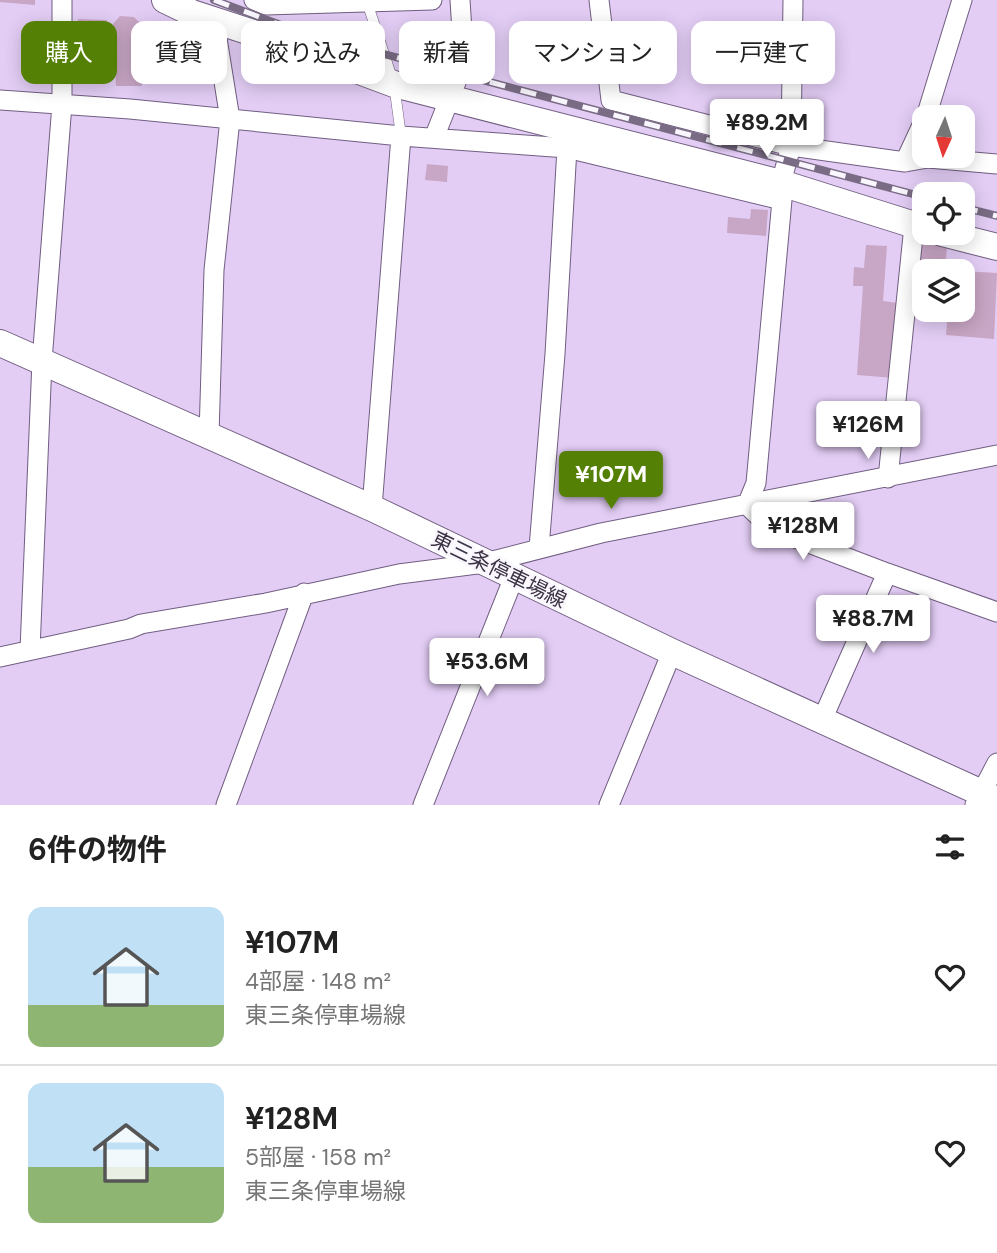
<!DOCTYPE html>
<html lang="ja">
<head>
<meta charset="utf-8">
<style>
  body { margin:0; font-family:"DM Sans","Noto Sans JP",sans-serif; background:#f6f6f6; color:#222; height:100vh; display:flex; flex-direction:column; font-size:26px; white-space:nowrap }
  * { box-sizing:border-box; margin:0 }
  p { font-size:23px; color:#767676 }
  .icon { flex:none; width:38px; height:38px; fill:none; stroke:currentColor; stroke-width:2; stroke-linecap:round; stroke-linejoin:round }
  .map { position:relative; height:805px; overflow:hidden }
  .panel { display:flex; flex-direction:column; background:#fff; flex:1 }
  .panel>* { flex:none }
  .hud { position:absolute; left:21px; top:21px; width:956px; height:63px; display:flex; gap:14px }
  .needle { width:46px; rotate:183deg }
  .controls { position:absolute; left:912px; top:105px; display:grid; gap:14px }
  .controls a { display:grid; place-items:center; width:63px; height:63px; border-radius:14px; background:#fff; box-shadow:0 4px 18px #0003; font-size:35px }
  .price { position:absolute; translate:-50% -60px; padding:0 16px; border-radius:7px; background:#fff; color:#222; font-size:23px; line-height:46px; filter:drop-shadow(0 2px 4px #0008) }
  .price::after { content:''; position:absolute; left:50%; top:42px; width:21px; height:16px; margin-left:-10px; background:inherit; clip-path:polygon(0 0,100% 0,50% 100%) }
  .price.current { background:#558006; color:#fff }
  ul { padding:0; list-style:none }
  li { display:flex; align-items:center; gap:21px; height:175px; padding:0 28px }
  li+li { border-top:2px solid #e0e0e0 }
  li span { display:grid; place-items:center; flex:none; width:196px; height:140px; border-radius:14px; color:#555 }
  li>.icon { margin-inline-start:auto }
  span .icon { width:84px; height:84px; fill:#fffc; stroke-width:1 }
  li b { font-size:30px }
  h2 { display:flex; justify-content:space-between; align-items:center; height:84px; padding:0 28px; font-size:30px }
  .chip { padding:0 24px; border-radius:14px; background:#fff; box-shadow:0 4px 18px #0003; font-size:24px; line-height:63px }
  .chip.current { background:#558006; color:#fff }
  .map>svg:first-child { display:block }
</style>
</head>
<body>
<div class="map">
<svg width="997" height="805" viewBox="0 0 997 805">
  <rect width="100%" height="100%" fill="#e3cdf5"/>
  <path fill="#c8a6c5" d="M 0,0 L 35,0 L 35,5 L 0,2 Z
    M 120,16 L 134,17 L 139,22 L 142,86 L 116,86 L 113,24 Z
    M 78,19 L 107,20 L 105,49 L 76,48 Z
    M 427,164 L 448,166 L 447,182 L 425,180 Z
    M 751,209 L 768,210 L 766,236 L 727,233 L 728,217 L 750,219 Z
    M 917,244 L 947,246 L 945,271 L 915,272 Z
    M 866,245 L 887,246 L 883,301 L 899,303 L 894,378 L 857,375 L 863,286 L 853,286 L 854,267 L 864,268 Z
    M 962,271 L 997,273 L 994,339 L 946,335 L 948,310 L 962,310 Z"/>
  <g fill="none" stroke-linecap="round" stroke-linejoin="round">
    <defs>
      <path id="lane" d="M 367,2 L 394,84 L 401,136"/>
      <path id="street" d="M 254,0 L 266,5 L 432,0
        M 599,0 L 611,100 L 791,146 L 905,162 L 928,158 L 997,164
        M 0,100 L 130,109 L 401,136 L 567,148 L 782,200
        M 926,117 L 962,0
        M 434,138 L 464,62 L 460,0
        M 905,162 L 924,121
        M 209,435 L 214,270 L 230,119 L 214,20
        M 888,478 L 914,226
        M 747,505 L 756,483 L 782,200 L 781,183 L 791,146 L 793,0
        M 747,505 L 772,529 L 887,573 L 997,612
        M 372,508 L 401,136
        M 539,548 L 555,354 L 567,148
        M 30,650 L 42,361 L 62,104 L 62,0
        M 0,657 L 129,629 L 141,624 L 266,603 L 399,574 L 485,563 L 601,533 L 997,455
        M 822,720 L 887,573
        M 226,805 L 304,593
        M 423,805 L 514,577
        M 609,805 L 672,652
        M 975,805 L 997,763"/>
      <path id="secondary" d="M 165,0 L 192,13 L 284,43 L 394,84 L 781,183 L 924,228
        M 942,233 L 997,247
        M 0,343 L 372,508 L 672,652 L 997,800"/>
    </defs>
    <use href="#lane" stroke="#715e81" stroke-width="11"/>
    <use href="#street" stroke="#715e81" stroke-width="21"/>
    <use href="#secondary" stroke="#715e81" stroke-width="28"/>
    <use href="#lane" stroke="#fff" stroke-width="10"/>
    <use href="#street" stroke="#fff" stroke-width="19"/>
    <use href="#secondary" stroke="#fff" stroke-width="26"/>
    <defs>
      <path id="rail" d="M 214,0 L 297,31 L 924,197
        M 962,207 L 997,216"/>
    </defs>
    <use href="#rail" stroke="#796c84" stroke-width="8"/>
    <use href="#rail" stroke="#faf6fe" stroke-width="5" stroke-dasharray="16" stroke-linecap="butt"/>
  </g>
  <g text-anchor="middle" stroke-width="5" stroke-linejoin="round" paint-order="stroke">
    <g font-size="21" fill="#3b3343" stroke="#faf6fe">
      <text transform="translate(499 570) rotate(26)" y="7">東三条停車場線</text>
    </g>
  </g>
</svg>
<div class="controls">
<a><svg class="needle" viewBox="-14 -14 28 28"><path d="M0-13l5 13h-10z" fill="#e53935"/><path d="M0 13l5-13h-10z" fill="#767676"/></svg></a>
<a><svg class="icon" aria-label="locate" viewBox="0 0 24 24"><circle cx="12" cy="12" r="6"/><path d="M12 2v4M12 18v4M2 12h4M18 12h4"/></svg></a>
<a><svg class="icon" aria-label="layers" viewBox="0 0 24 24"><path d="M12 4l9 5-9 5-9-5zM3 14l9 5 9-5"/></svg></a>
</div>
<b class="price" style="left:767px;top:159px">¥89.2M</b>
<b class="price" style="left:868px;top:461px">¥126M</b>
<b class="price current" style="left:611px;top:511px">¥107M</b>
<b class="price" style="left:803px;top:562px">¥128M</b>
<b class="price" style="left:873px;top:655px">¥88.7M</b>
<b class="price" style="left:487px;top:698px">¥53.6M</b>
<div class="hud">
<a class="chip current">購入</a>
<a class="chip">賃貸</a>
<a class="chip">絞り込み</a>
<a class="chip">新着</a>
<a class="chip">マンション</a>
<a class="chip">一戸建て</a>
</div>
</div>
<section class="panel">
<h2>6件の物件<svg class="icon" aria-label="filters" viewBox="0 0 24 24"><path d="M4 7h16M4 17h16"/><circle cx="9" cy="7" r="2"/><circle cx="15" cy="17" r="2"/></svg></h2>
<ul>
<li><span style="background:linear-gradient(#bfe0f5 70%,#8fb573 0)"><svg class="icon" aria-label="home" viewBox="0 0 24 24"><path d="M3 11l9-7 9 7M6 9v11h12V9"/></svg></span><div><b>¥107M</b><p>4部屋 · 148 m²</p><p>東三条停車場線</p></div><svg class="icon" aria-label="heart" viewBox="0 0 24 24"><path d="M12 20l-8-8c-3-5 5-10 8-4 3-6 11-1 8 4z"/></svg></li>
<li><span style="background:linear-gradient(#bfe0f5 60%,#8fb573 0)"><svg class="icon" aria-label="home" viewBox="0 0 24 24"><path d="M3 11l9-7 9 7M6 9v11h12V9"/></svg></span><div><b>¥128M</b><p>5部屋 · 158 m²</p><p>東三条停車場線</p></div><svg class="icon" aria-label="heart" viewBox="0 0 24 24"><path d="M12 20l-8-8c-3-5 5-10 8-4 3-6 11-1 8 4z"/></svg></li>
</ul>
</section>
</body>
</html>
